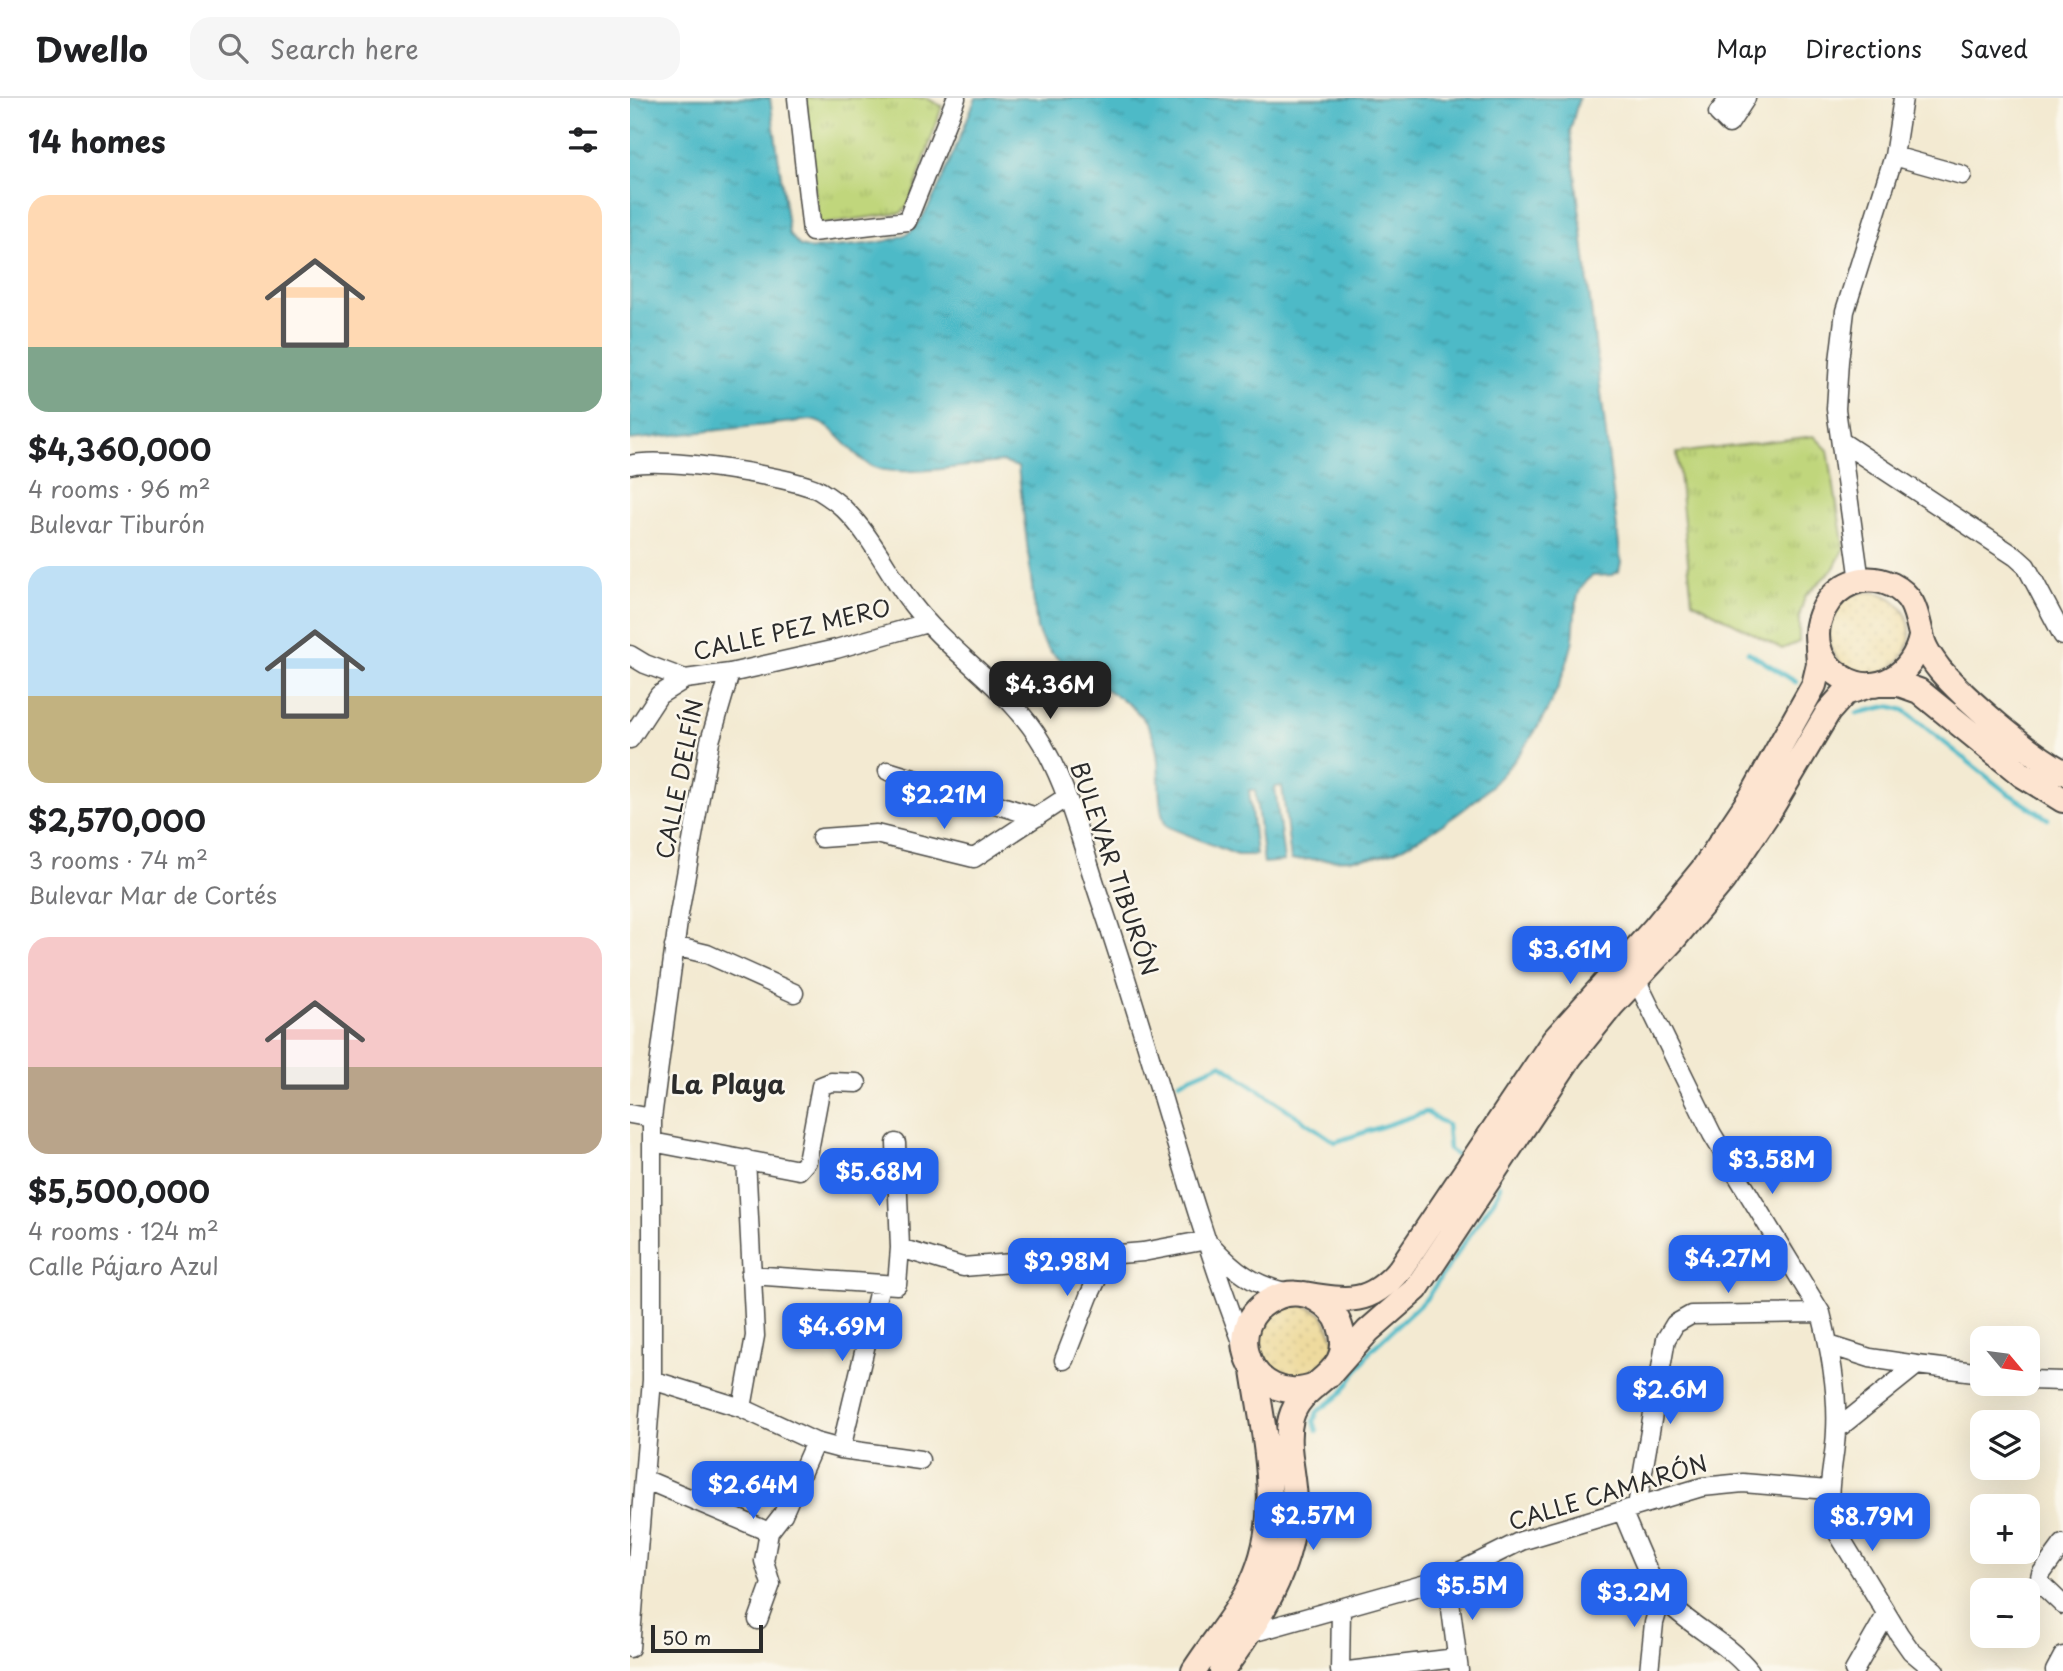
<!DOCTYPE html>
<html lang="en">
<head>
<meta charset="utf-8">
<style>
  body { margin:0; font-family:"Playpen Sans",sans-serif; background:#f6f6f6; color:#202124; height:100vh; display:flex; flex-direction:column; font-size:26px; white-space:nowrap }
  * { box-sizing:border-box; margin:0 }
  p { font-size:23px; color:#757577 }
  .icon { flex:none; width:38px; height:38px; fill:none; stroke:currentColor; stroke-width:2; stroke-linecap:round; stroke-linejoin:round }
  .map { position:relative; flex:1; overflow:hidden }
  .sheet { display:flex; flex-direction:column; background:#fff; width:630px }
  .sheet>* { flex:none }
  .needle { width:46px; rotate:119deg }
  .buttons { position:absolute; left:1340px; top:1228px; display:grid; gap:14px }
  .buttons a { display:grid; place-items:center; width:70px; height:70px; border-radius:14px; background:#fff; box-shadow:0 7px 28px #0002; font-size:35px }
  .scale { position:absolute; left:21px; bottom:18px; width:112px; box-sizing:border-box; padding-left:7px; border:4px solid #2b2b2b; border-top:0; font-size:19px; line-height:24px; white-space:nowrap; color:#2b2b2b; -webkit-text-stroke:5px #fbf7ec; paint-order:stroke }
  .price { position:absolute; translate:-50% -60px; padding:0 16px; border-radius:14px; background:#2563eb; color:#fff; font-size:23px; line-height:46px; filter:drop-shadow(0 2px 4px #0008) }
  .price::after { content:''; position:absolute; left:50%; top:42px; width:21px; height:16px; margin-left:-10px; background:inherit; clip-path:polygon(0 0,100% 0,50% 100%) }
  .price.selected { background:#222; color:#fff }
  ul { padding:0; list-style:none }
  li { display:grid; align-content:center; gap:14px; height:371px; padding:0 28px }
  li span { display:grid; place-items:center; height:217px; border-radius:21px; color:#555 }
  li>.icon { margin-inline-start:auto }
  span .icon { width:126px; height:126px; fill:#fffc; stroke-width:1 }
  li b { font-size:30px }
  h2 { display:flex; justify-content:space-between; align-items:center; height:84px; padding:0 28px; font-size:30px }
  header { display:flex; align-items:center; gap:42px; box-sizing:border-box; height:98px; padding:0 35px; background:#fff; border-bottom:2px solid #e0e0e0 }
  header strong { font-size:33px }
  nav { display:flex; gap:38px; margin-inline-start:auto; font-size:24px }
  .search { width:490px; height:63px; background:#f6f6f6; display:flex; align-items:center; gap:18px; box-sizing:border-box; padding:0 24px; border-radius:21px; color:#757577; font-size:26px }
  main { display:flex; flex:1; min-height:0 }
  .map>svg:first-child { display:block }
</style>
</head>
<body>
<header>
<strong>Dwello</strong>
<div class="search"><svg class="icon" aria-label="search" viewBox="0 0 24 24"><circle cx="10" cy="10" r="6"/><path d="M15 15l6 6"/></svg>Search here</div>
<nav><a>Map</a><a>Directions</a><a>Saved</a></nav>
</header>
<main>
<section class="sheet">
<h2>14 homes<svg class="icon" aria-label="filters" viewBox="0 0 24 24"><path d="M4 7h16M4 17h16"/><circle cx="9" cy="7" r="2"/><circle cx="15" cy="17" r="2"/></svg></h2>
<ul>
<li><span style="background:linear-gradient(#ffd9b3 70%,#7fa58c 0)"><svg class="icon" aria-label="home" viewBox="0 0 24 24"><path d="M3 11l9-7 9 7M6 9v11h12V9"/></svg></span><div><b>$4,360,000</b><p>4 rooms · 96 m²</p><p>Bulevar Tiburón</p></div></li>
<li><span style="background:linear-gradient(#bfe0f5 60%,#c2b280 0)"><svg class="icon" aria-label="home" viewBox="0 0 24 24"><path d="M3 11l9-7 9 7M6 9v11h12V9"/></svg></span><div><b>$2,570,000</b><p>3 rooms · 74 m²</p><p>Bulevar Mar de Cortés</p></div></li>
<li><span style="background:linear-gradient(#f6c9c9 60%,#b9a48a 0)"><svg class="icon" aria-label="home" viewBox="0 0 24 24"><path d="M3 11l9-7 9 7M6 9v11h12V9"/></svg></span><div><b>$5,500,000</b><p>4 rooms · 124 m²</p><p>Calle Pájaro Azul</p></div></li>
</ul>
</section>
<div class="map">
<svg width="1433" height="1573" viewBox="0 0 1433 1573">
  <defs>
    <pattern id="grass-tufts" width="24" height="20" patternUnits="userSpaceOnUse" patternTransform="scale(1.75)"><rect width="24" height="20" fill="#c0d67b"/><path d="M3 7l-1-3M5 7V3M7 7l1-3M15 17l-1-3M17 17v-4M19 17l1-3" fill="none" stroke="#a5b86a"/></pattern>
    <pattern id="sand-dots" width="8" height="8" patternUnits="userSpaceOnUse" patternTransform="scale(1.75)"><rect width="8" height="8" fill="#eeda9e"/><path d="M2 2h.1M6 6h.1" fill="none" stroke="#cb8" stroke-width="1.8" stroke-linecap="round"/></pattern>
    <pattern id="water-ripples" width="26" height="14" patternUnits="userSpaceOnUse" patternTransform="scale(1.75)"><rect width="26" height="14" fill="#4dbac7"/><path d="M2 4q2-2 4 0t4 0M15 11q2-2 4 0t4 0" fill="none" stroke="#4097a2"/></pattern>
  </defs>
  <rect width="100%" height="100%" fill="#fbf7ec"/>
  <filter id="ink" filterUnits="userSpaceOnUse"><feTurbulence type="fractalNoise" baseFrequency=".0143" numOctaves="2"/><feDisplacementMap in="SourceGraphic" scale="14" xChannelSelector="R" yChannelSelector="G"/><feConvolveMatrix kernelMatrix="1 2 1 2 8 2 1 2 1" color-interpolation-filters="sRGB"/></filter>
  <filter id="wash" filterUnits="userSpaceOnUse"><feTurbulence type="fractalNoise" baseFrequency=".00686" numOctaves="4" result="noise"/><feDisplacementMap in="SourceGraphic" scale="28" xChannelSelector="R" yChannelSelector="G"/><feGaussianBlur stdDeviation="1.57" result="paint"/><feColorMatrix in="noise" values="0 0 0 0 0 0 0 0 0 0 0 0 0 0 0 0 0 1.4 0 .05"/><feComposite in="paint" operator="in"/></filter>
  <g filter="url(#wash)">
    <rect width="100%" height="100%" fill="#f3ead2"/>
    <path fill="url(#grass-tufts)" stroke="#768053" stroke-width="2" d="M 174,0 L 296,0 L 312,8 L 280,105 L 271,115 L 189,126 Z
      M 1184,338 L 1198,352 L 1214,450 L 1204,470 L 1175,498 L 1169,519 L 1169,544 L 1152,551 L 1062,503 L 1047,355 Z"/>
    <path fill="url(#sand-dots)" stroke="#8c8264" stroke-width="2" d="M1198 535a41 41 0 1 1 82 0a41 41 0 1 1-82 0Z
      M 663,1203 L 692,1215 L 705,1243 L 697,1269 L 657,1286 L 626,1262 L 628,1223 Z"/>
    <path fill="url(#water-ripples)" stroke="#3c7279" stroke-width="2" d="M 0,0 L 140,0 L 159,136 L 170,148 L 182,151 C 207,148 257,148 278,135 C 301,122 333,28 346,0 L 949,0 L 940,33 L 991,464 L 989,473 L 982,477 L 962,478 C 940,493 947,523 942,547 C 922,626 871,693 800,734 C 784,743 769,753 752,757 C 724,764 690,760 661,762 L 652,688 L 645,689 L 654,763 L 634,765 L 625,692 L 619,692 L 626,757 L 607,757 L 536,728 C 523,698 536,658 518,628 C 494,586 423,579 407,531 L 388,369 L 372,364 C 343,366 264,381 241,368 C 220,357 206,326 181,322 L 0,342 Z"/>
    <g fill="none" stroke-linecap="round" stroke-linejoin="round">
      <path stroke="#4dbac7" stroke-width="4.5" d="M 1118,554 L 1166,584
        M 1227,615 L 1259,608 L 1274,612 L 1376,694 L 1418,721
        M 549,984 L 591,966 L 705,1044 L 796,1014 L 817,1027 L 819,1052 L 829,1059
        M 687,1333 L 684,1323 L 687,1314 L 711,1296 L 742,1251 L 796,1201 L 869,1094 L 870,1087"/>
    </g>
  </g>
  <g filter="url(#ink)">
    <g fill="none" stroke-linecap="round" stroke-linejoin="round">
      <defs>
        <path id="street" d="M 167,0 L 182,134 L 277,123 L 326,0
          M 1100,0 L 1088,15 L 1099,26 L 1116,0
          M 1264,58 L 1332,77
          M 1212,344 L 1386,459 L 1396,468 L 1433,538
          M 0,367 C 32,358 160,378 190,393 C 198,398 207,404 214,411 C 242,438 258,475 282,506 C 321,557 380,590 413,647 C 440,694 453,751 470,801 C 521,949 558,1103 614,1249
          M 1230,483 L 1206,311 L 1209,263 L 1215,213 L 1264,58 L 1273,0
          M 0,557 L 15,566 L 55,581 L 100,575 L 206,551 L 297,525
          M 0,641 L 29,597 L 55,581
          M 258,673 L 407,719
          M 191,740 L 246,736 L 344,760 L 435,700
          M 44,848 L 77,856 L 164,895
          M 1006,881 L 1082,1036 L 1191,1215 C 1201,1254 1208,1294 1206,1333 C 1205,1367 1193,1396 1204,1429 L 1269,1536 L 1281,1553 L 1305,1573
          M 0,1016 L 22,1020
          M 22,1044 L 169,1072 L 177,1063 L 191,988 L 201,984 L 227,985
          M 581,1147 C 605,1173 624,1188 660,1195
          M 270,1150 L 333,1169 L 513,1154 L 577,1142
          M 120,1177 L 267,1187 L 270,1150 L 266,1045
          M 1199,1247 L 1240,1260 L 1287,1267
          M 434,1262 L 459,1198 L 479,1156
          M 22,1282 L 112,1310 L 185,1344 L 211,1351 L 290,1362
          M 1398,1282 L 1433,1283
          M 112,1310 L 125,1238 L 116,1061
          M 1206,1332 L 1287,1267 L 1353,1275
          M 211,1351 L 250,1187
          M 14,1381 L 139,1434
          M 1007,1408 L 1036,1241 L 1045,1226 L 1061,1217 L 1191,1215
          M 992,1413 C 1002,1434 1020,1485 1034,1501 C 1060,1529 1096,1543 1120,1573
          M 1433,1446 L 1411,1476 L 1409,1484 L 1433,1507
          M 817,1480 L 829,1573
          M 128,1522 L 141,1486 L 134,1463 L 139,1434 L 153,1416 L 185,1344
          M 618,1536 L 817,1480 L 891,1443 L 1072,1389 L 1113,1385 L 1198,1392
          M 0,1550 L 22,1282 L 22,1020 L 49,816 L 80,643 L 100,575
          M 710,1573 L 711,1511
          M 718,1573 L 826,1560
          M 1019,1573 L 1024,1525 L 1032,1498
          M 1224,1573 L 1256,1517
          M 1425,1573 L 1433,1558"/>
        <path id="secondary" d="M 1291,539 C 1284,575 1247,601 1212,579 C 1156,546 1204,459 1262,487 C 1286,499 1286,518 1292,540 C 1294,551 1303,563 1310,572 C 1336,602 1398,655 1433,674
          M 1251,586 L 1269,586 L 1289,593 L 1391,676 L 1433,702
          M 674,1196 C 716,1203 740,1208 770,1171 L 924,942 L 1024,831 L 1074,770 L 1122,698 L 1184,587 L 1189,566 L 1188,549
          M 700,1276 L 738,1233 L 786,1191 L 940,959 L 982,907 L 1042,843 L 1093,782 L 1140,712 L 1198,614 L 1215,595 L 1240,587
          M 564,1573 C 581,1546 603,1521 618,1493 C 656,1422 635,1346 624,1272
          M 592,1573 C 629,1521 664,1471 665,1405 C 665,1377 654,1347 661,1320 C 671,1281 727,1279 710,1228 C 706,1216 697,1207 686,1201 C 673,1194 657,1194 645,1200 C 587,1225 621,1312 685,1288"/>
      </defs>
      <use href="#street" stroke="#494844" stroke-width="21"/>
      <use href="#secondary" stroke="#494844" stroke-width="28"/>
      <use href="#street" stroke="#fff" stroke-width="18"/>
      <use href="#secondary" stroke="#fde4d0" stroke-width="24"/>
    </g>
  </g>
  <g text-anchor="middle" stroke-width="5" stroke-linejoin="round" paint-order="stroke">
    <g font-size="23" fill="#2b2b2b" stroke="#fbf7ec">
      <text transform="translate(162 532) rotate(-13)" y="8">CALLE PEZ MERO</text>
      <text transform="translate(50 681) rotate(-79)" y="8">CALLE DELFÍN</text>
      <text transform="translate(484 771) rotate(71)" y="8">BULEVAR TIBURÓN</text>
      <text transform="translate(978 1395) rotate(-17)" y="8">CALLE CAMARÓN</text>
    </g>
    <g font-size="26" font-weight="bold" fill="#2b2b2b" stroke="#fbf7ec">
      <text x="98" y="996">La Playa</text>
    </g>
  </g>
</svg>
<div class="buttons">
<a><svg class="needle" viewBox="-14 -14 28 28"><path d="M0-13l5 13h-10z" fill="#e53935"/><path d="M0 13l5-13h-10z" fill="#757577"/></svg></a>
<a><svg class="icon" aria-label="layers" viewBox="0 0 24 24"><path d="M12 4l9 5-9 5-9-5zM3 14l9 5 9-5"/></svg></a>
<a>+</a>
<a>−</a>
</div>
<div class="scale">50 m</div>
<b class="price selected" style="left:420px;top:623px">$4.36M</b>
<b class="price" style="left:314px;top:733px">$2.21M</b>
<b class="price" style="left:940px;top:888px">$3.61M</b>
<b class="price" style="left:1142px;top:1098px">$3.58M</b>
<b class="price" style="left:249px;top:1110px">$5.68M</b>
<b class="price" style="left:1098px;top:1197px">$4.27M</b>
<b class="price" style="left:437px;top:1200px">$2.98M</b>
<b class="price" style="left:212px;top:1265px">$4.69M</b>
<b class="price" style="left:1040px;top:1328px">$2.6M</b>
<b class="price" style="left:123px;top:1423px">$2.64M</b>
<b class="price" style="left:683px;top:1454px">$2.57M</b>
<b class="price" style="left:1242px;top:1455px">$8.79M</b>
<b class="price" style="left:842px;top:1524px">$5.5M</b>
<b class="price" style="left:1004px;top:1531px">$3.2M</b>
</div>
</main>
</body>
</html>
